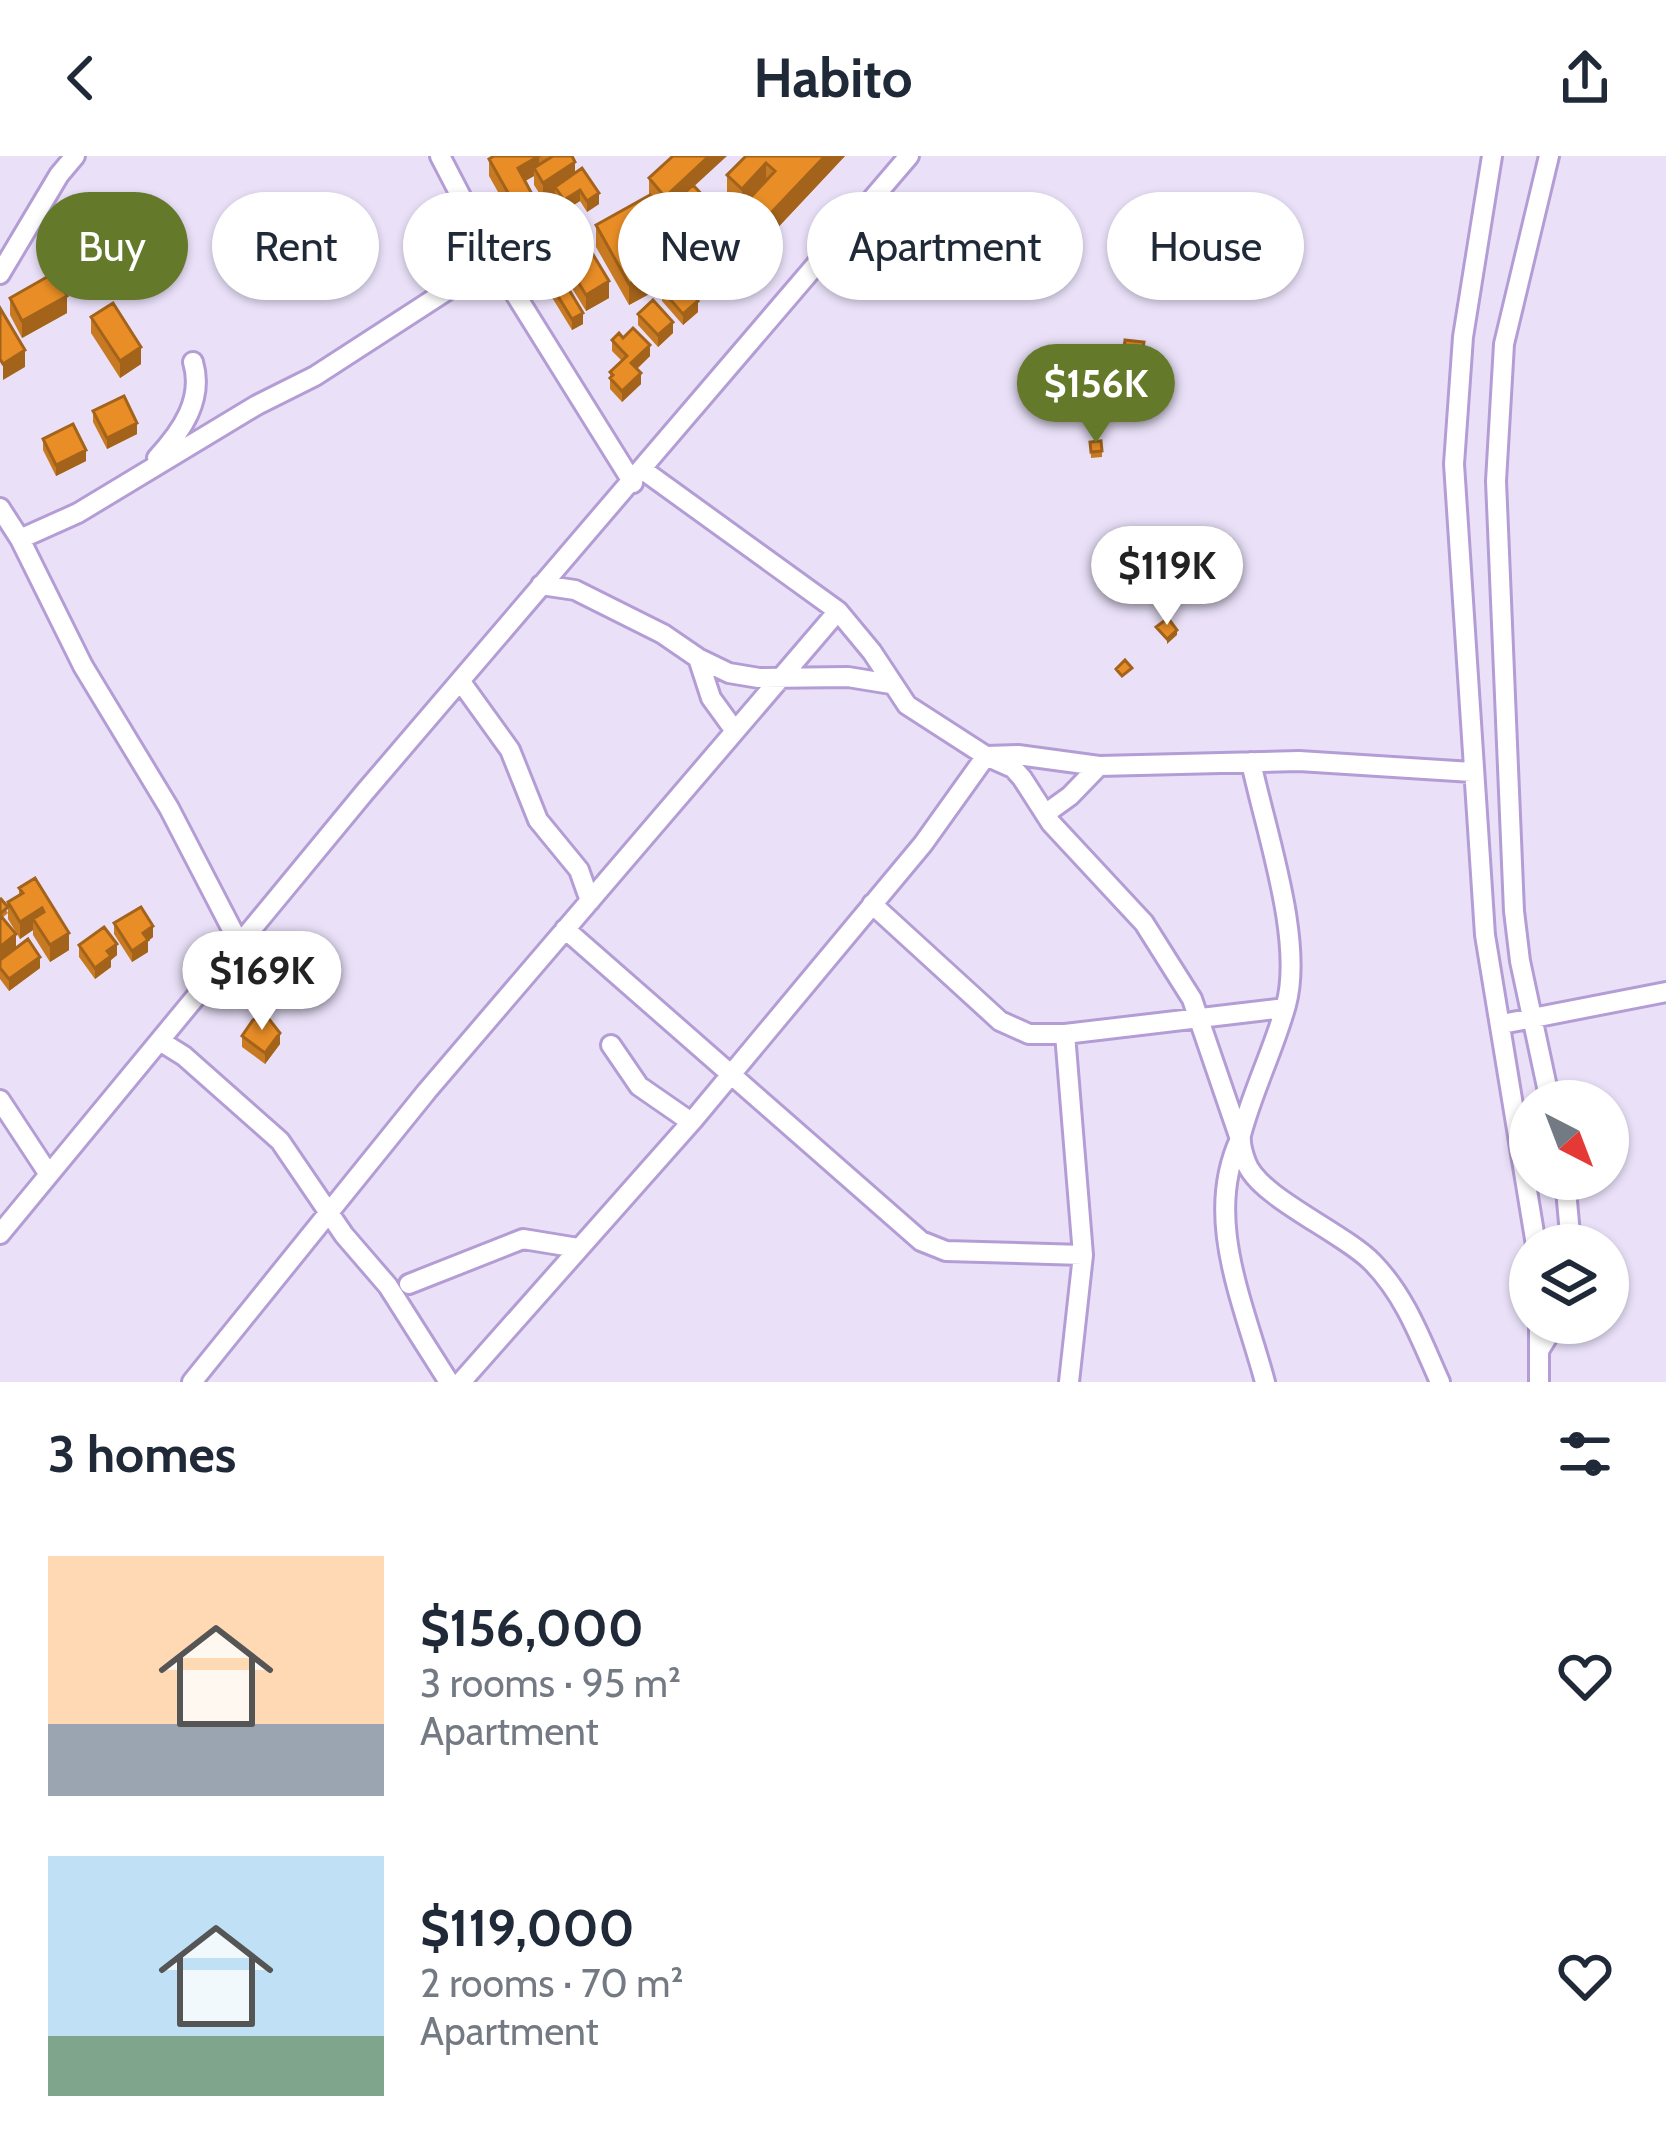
<!DOCTYPE html>
<html lang="en">
<head>
<meta charset="utf-8">
<style>
  body { margin:0; font-family:Cabin,sans-serif; background:#f6f6f7; color:#1f2937; height:100vh; display:flex; flex-direction:column; font-size:45px; white-space:nowrap }
  * { box-sizing:border-box; margin:0 }
  p { font-size:39px; color:#747a83 }
  .icon { flex:none; width:66px; height:66px; fill:none; stroke:currentColor; stroke-width:2; stroke-linecap:round; stroke-linejoin:round }
  .map { position:relative; height:1226px; overflow:hidden }
  .sheet { display:flex; flex-direction:column; background:#fff; flex:1 }
  .sheet>* { flex:none }
  .guide { position:absolute; left:36px; top:36px; width:1596px; height:108px; display:flex; gap:24px }
  .needle { width:78px; rotate:138deg }
  .controls { position:absolute; left:1509px; top:924px; display:grid; gap:24px }
  .controls a { display:grid; place-items:center; width:120px; height:120px; border-radius:50%; background:#fff; box-shadow:0 3px 9px #0004; font-size:60px }
  .price { position:absolute; translate:-50% -102px; padding:0 27px; border-radius:42px; background:#fff; color:#222; font-size:39px; line-height:78px; filter:drop-shadow(0 3px 6px #0008) }
  .price::after { content:''; position:absolute; left:50%; top:72px; width:36px; height:27px; margin-left:-18px; background:inherit; clip-path:polygon(0 0,100% 0,50% 100%) }
  .price.on { background:#64792a; color:#fff }
  ul { padding:0; list-style:none }
  li { display:flex; align-items:center; gap:36px; height:300px; padding:0 48px }
  li span { display:grid; place-items:center; flex:none; width:336px; height:240px; border-radius:0px; color:#555 }
  li>.icon { margin-inline-start:auto }
  span .icon { width:144px; height:144px; fill:#fffc; stroke-width:1 }
  li b { font-size:51px }
  h2 { display:flex; justify-content:space-between; align-items:center; height:144px; padding:0 48px; font-size:51px }
  .tag { padding:0 42px; border-radius:54px; background:#fff; box-shadow:0 3px 9px #0004; font-size:42px; line-height:108px }
  .tag.on { background:#64792a; color:#fff }
  header { display:flex; justify-content:space-between; align-items:center; height:156px; padding:0 48px; background:#fff; font-size:54px; font-weight:700 }
  .map>svg:first-child { display:block }
</style>
</head>
<body>
<header><svg class="icon" aria-label="back" viewBox="0 0 24 24"><path d="M15 5l-7 7 7 7"/></svg>Habito<svg class="icon" aria-label="share" viewBox="0 0 24 24"><path d="M12 15V3M7 8l5-5 5 5M5 13v7h14v-7"/></svg></header>
<div class="map">
<svg width="1666" height="1226" viewBox="0 0 1666 1226">
  <rect width="100%" height="100%" fill="#eae1f9"/>
  <g fill="none" stroke-linecap="round" stroke-linejoin="round">
    <defs>
      <path id="street" d="M 440,0 L 494,104 L 633,327
        M 1492,0 L 1463,181 L 1454,308 L 1485,779 L 1536,1089
        M 1549,0 L 1504,188 L 1496,325 L 1514,755 L 1520,805 L 1550,945
        M 0,118 L 59,19 L 75,0
        M 157,302 C 182,275 204,243 193,206
        M 643,314 L 838,455 L 872,496 L 907,549 L 986,600 L 1013,612 L 1022,622 L 1051,667 L 1144,767 L 1192,843 L 1240,983 C 1203,1062 1244,1147 1265,1226
        M 0,352 L 20,383 L 83,510 L 169,652 L 239,787
        M 20,383 L 78,357 L 257,249 L 315,220 L 494,104
        M 541,429 L 575,434 L 663,478 L 698,502 L 729,517 L 759,522 L 848,521 L 891,528
        M 698,502 L 711,542 L 735,575
        M 461,526 L 510,594 L 538,664 L 579,714 L 590,745
        M 1251,606 C 1265,673 1304,784 1286,849 C 1274,893 1252,936 1241,979 C 1240,987 1243,998 1246,1006 C 1258,1041 1343,1076 1373,1107 C 1406,1141 1421,1184 1440,1226
        M 1045,658 L 1070,640 L 1099,610
        M 872,748 L 1000,865 L 1029,878 L 1065,878 L 1285,852
        M 565,773 L 921,1085 L 946,1095 L 1083,1099
        M 1502,868 L 1666,836
        M 1065,878 L 1083,1099 L 1069,1226
        M 160,885 L 184,900 L 280,985 L 344,1079 L 388,1130 L 449,1226
        M 611,889 L 639,930 L 691,966
        M 0,944 L 48,1017
        M 1565,1023 L 1571,1089
        M 0,1078 L 364,637 L 909,0
        M 409,1128 L 523,1083 L 578,1092
        M 1540,1193 L 1556,1167
        M 192,1226 L 427,935 L 838,455
        M 461,1226 L 694,963 L 923,688 L 986,600 L 1018,599 L 1099,610 L 1299,605 L 1472,616
        M 1539,1226 L 1539,1167"/>
    </defs>
    <use href="#street" stroke="#b49dd5" stroke-width="24"/>
    <use href="#street" stroke="#fff" stroke-width="18"/>
  </g>
  <path fill="#c87a22" fill-rule="evenodd" d="M 494,0 L 572,0 L 575,16 L 599,48 L 587,56 L 580,45 L 569,52 L 570,64 L 557,77 L 541,62 L 541,72 L 524,82 L 489,20 L 489,3 ZM 534,20 L 534,29 L 543,43 L 538,50 L 525,25 Z
    M 746,0 L 845,0 L 769,81 L 750,64 L 750,46 L 742,55 L 727,41 L 727,19 Z
    M 649,22 L 694,30 L 739,94 L 723,110 L 685,71 L 696,112 L 678,122 L 698,156 L 683,169 L 662,145 L 662,134 L 672,126 L 629,149 L 596,91 L 596,69 L 649,40 ZM 653,44 L 665,57 L 676,47 L 676,61 L 680,65 L 668,71 Z
    M 557,91 L 609,142 L 586,155 L 557,108 Z
    M 548,124 L 583,168 L 572,174 L 548,135 Z
    M 10,142 L 67,157 L 22,182 L 10,159 Z
    M 638,158 L 673,177 L 658,191 L 638,169 Z
    M 91,161 L 141,208 L 120,222 L 91,177 Z
    M 623,182 L 650,200 L 637,213 L 641,228 L 622,246 L 610,233 L 610,216 L 622,205 L 612,195 L 612,184 Z
    M 1125,184 L 1144,186 L 1142,201 L 1124,199 Z
    M 93,255 L 137,278 L 107,293 L 93,266 Z
    M 43,283 L 86,305 L 56,320 L 43,294 Z
    M 1090,286 L 1102,295 L 1102,301 L 1091,302 Z
    M 35,722 L 69,794 L 50,806 L 33,779 L 33,774 L 20,783 L 8,763 L 8,746 L 19,740 L 19,732 Z
    M 0,744 L 8,757 L 2,762 L 16,792 L 40,812 L 9,835 L 0,823 Z
    M 114,767 L 153,781 L 148,785 L 148,796 L 132,806 L 114,778 Z
    M 79,789 L 117,799 L 111,804 L 111,811 L 95,823 L 79,801 Z
    M 242,880 L 280,888 L 265,908 L 242,891 Z"/>
  <path fill="#a3631b" d="M 539,0 L 539,17 L 534,12 L 534,20 L 518,29 L 518,12 Z
    M 709,0 L 727,0 L 665,57 L 665,41 Z
    M 825,0 L 845,0 L 769,81 L 769,59 Z
    M 575,6 L 575,23 L 555,31 L 555,36 L 543,43 L 543,27 Z
    M 766,7 L 766,29 L 750,42 L 750,46 L 742,55 L 742,33 Z
    M 580,34 L 580,45 L 564,55 L 564,44 Z
    M 599,37 L 599,48 L 587,56 L 587,45 Z
    M 570,53 L 570,64 L 557,77 L 557,66 Z
    M 541,55 L 541,72 L 524,82 L 524,65 Z
    M 739,78 L 739,94 L 723,110 L 723,93 Z
    M 696,90 L 696,112 L 629,149 L 629,128 Z
    M 609,125 L 609,142 L 586,155 L 586,139 Z
    M 67,140 L 67,157 L 22,182 L 22,165 Z
    M 698,145 L 698,156 L 683,169 L 683,158 Z
    M 583,157 L 583,168 L 572,174 L 572,163 Z
    M 673,166 L 673,177 L 658,191 L 658,179 Z
    M 650,189 L 650,200 L 631,218 L 631,207 Z
    M 141,191 L 141,208 L 120,222 L 120,205 Z
    M 25,194 L 25,211 L 3,224 L 3,208 Z
    M 641,217 L 641,228 L 622,246 L 622,235 Z
    M 137,267 L 137,278 L 107,293 L 107,282 Z
    M 86,294 L 86,305 L 56,320 L 56,309 Z
    M 1177,474 L 1177,479 L 1167,488 L 1167,483 Z
    M 42,752 L 42,769 L 33,763 L 33,774 L 20,783 L 20,766 Z
    M 153,770 L 153,781 L 148,785 L 148,796 L 132,806 L 132,795 L 143,777 Z
    M 69,777 L 69,794 L 50,806 L 50,789 Z
    M 16,778 L 16,794 L 0,808 L 0,791 Z
    M 117,788 L 117,799 L 111,804 L 111,811 L 95,823 L 95,812 L 107,795 Z
    M 40,801 L 40,812 L 9,835 L 9,823 Z
    M 280,877 L 280,888 L 265,908 L 265,897 Z"/>
  <path fill="#e98e27" stroke="#a3631b" stroke-width="3" d="M 494,0 L 539,0 L 518,12 L 541,55 L 524,65 L 489,3 Z
    M 553,0 L 572,0 L 575,6 L 543,27 L 534,12 Z
    M 673,0 L 709,0 L 665,41 L 649,22 Z
    M 746,0 L 825,0 L 769,59 L 750,42 L 775,15 L 766,7 L 742,33 L 727,19 Z
    M 582,12 L 599,37 L 587,45 L 580,34 L 564,44 L 555,31 Z
    M 693,29 L 739,78 L 723,93 L 676,45 Z
    M 551,35 L 570,53 L 557,66 L 538,48 Z
    M 650,39 L 668,71 L 682,64 L 696,90 L 629,128 L 596,69 Z
    M 580,77 L 609,125 L 586,139 L 557,91 Z
    M 54,117 L 67,140 L 22,165 L 10,142 Z
    M 559,117 L 583,157 L 572,163 L 548,124 Z
    M 677,121 L 698,145 L 683,158 L 662,134 Z
    M 653,144 L 673,166 L 658,179 L 638,158 Z
    M 113,147 L 141,191 L 120,205 L 91,161 Z
    M 0,152 L 25,194 L 3,208 L 0,203 Z
    M 633,172 L 650,189 L 631,207 L 641,217 L 622,235 L 610,222 L 613,219 L 610,216 L 627,200 L 612,184 L 619,177 L 623,182 Z
    M 1125,184 L 1144,186 L 1142,196 L 1124,193 Z
    M 124,240 L 137,267 L 107,282 L 93,255 Z
    M 73,268 L 86,294 L 56,309 L 43,283 Z
    M 1101,285 L 1102,295 L 1091,296 L 1090,286 Z
    M 1168,462 L 1177,474 L 1167,483 L 1156,471 Z
    M 1125,504 L 1132,512 L 1122,520 L 1116,513 Z
    M 35,722 L 69,777 L 50,789 L 33,763 L 44,756 L 42,752 L 20,766 L 8,746 L 23,737 L 19,732 Z
    M 1,743 L 8,751 L 0,758 L 0,744 Z
    M 141,751 L 153,770 L 143,777 L 148,784 L 132,795 L 114,767 Z
    M 0,759 L 16,778 L 0,791 Z
    M 104,771 L 117,788 L 107,795 L 111,800 L 95,812 L 79,789 Z
    M 28,783 L 40,801 L 9,823 L 0,812 L 0,804 Z
    M 265,858 L 280,877 L 265,897 L 242,880 L 253,864 Z"/>
</svg>
<div class="controls">
<a><svg class="needle" viewBox="-14 -14 28 28"><path d="M0-13l5 13h-10z" fill="#e53935"/><path d="M0 13l5-13h-10z" fill="#747a83"/></svg></a>
<a><svg class="icon" aria-label="layers" viewBox="0 0 24 24"><path d="M12 4l9 5-9 5-9-5zM3 14l9 5 9-5"/></svg></a>
</div>
<b class="price on" style="left:1096px;top:290px">$156K</b>
<b class="price" style="left:1167px;top:472px">$119K</b>
<b class="price" style="left:262px;top:877px">$169K</b>
<div class="guide">
<a class="tag on">Buy</a>
<a class="tag">Rent</a>
<a class="tag">Filters</a>
<a class="tag">New</a>
<a class="tag">Apartment</a>
<a class="tag">House</a>
</div>
</div>
<section class="sheet">
<h2>3 homes<svg class="icon" aria-label="filters" viewBox="0 0 24 24"><path d="M4 7h16M4 17h16"/><circle cx="9" cy="7" r="2"/><circle cx="15" cy="17" r="2"/></svg></h2>
<ul>
<li><span style="background:linear-gradient(#ffd9b3 70%,#9aa5b1 0)"><svg class="icon" aria-label="home" viewBox="0 0 24 24"><path d="M3 11l9-7 9 7M6 9v11h12V9"/></svg></span><div><b>$156,000</b><p>3 rooms · 95 m²</p><p>Apartment</p></div><svg class="icon" aria-label="heart" viewBox="0 0 24 24"><path d="M12 20l-8-8c-3-5 5-10 8-4 3-6 11-1 8 4z"/></svg></li>
<li><span style="background:linear-gradient(#bfe0f5 75%,#7fa58c 0)"><svg class="icon" aria-label="home" viewBox="0 0 24 24"><path d="M3 11l9-7 9 7M6 9v11h12V9"/></svg></span><div><b>$119,000</b><p>2 rooms · 70 m²</p><p>Apartment</p></div><svg class="icon" aria-label="heart" viewBox="0 0 24 24"><path d="M12 20l-8-8c-3-5 5-10 8-4 3-6 11-1 8 4z"/></svg></li>
</ul>
</section>
</body>
</html>
